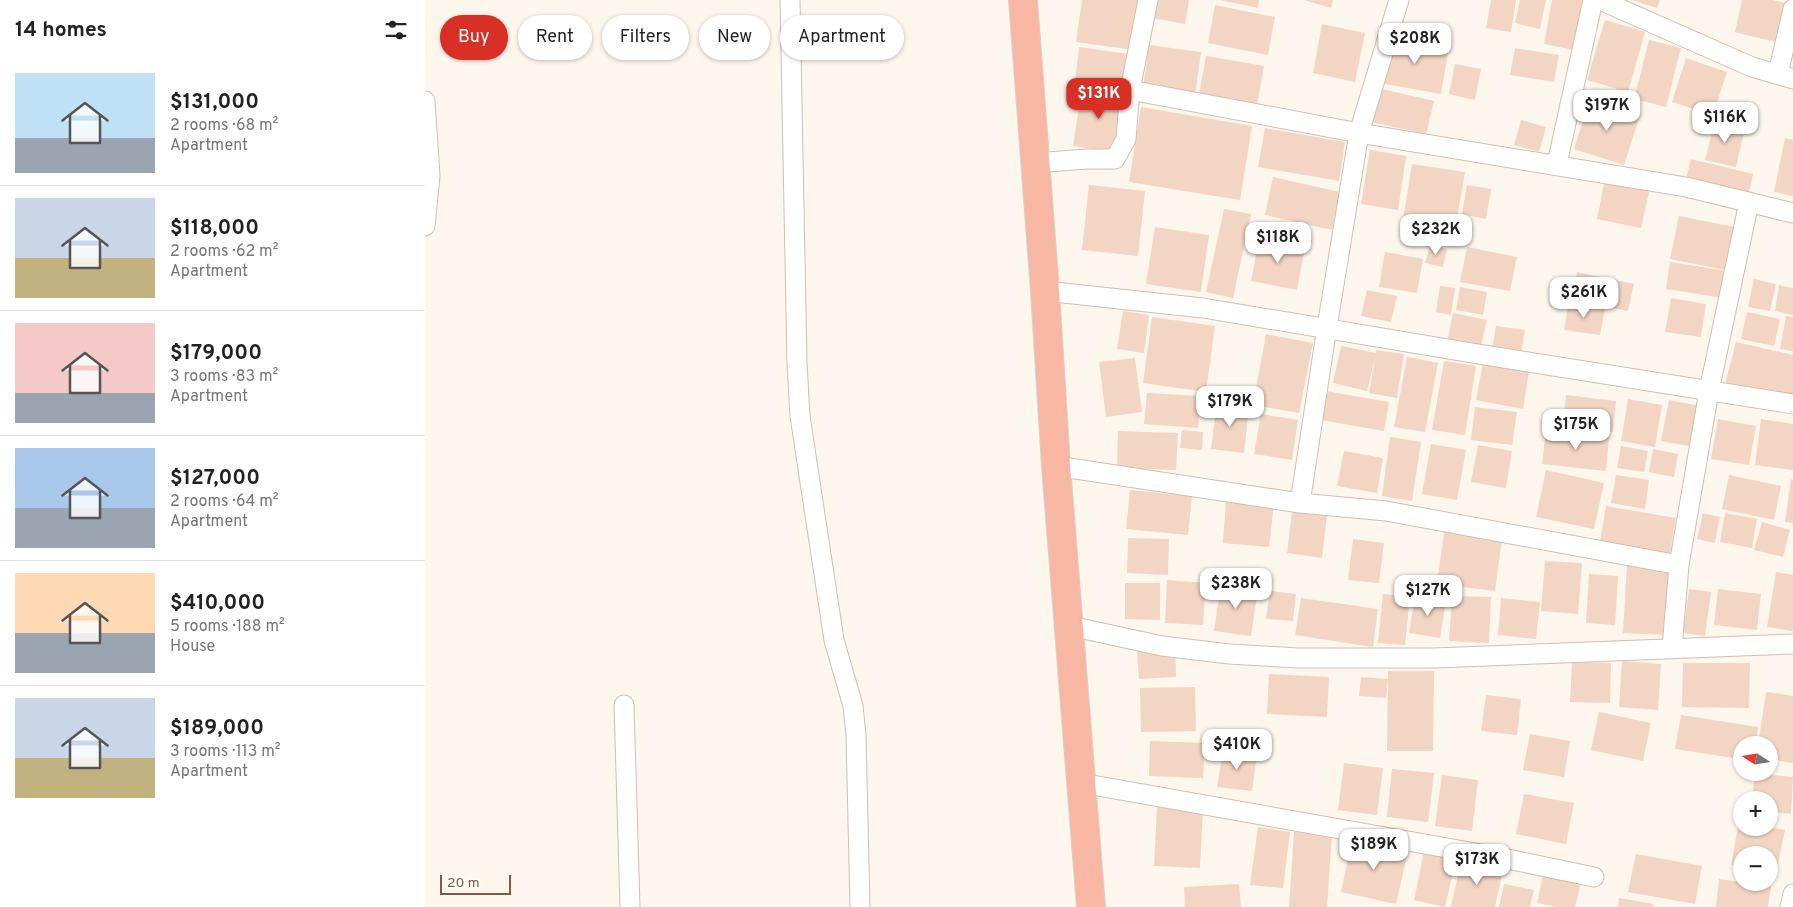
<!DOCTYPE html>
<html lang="en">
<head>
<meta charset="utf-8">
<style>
  body { margin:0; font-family:Overpass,sans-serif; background:#f6f6f6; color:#222; height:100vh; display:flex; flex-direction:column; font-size:19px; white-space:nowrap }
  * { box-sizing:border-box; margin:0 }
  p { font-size:16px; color:#767676 }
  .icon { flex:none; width:28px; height:28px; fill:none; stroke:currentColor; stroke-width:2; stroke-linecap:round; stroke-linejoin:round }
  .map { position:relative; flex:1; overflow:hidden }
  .side { display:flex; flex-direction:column; background:#fff; width:425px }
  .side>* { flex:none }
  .hud { position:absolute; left:15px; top:15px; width:475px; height:45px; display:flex; gap:10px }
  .needle { width:32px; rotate:282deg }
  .fabs { position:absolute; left:1308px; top:736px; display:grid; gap:10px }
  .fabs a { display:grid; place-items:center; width:45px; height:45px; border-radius:50%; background:#fff; box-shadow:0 1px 4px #0004; font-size:25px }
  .scale { position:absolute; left:15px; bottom:12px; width:71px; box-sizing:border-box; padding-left:5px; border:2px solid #7a5c4d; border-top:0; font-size:14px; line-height:18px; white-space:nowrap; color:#7a5c4d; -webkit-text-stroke:4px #fffaf3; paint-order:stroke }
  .price { position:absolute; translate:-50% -42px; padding:0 11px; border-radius:10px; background:#fff; color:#222; font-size:16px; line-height:32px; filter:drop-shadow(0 1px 2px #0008) }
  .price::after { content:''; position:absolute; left:50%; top:30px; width:15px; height:11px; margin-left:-8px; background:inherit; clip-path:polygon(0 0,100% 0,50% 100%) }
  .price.current { background:#d93025; color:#fff }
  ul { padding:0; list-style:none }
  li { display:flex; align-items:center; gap:15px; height:125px; padding:0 15px }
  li+li { border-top:1px solid #e0e0e0 }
  li span { display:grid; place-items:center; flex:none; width:140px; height:100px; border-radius:0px; color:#555 }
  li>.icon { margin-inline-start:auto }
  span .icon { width:60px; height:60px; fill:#fffc; stroke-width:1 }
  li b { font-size:21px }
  h2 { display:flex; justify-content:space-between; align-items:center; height:60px; padding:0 15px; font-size:21px }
  .tag { padding:0 18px; border-radius:22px; background:#fff; box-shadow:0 1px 4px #0004; font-size:18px; line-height:45px }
  .tag.current { background:#d93025; color:#fff }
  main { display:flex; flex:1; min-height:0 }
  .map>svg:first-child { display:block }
</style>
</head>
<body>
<main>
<section class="side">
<h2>14 homes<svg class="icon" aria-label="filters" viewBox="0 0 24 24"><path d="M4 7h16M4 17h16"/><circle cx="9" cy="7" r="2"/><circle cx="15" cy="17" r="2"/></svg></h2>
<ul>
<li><span style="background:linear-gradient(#bfe0f5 65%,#9aa5b1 0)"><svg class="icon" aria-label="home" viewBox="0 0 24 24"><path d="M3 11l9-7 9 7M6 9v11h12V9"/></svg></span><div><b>$131,000</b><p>2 rooms · 68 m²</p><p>Apartment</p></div></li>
<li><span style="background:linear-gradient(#c9d6e8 60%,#c2b280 0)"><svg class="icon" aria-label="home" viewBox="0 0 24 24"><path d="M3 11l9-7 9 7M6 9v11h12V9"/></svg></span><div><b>$118,000</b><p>2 rooms · 62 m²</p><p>Apartment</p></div></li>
<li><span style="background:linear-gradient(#f6c9c9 70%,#9aa5b1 0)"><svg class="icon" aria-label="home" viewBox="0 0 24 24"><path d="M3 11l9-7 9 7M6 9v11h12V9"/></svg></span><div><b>$179,000</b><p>3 rooms · 83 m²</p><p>Apartment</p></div></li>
<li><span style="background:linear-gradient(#a9c7e8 60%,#9aa5b1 0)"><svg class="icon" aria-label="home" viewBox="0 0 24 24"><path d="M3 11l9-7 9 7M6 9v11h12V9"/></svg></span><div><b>$127,000</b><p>2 rooms · 64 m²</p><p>Apartment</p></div></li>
<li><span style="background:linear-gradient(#ffd9b3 60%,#9aa5b1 0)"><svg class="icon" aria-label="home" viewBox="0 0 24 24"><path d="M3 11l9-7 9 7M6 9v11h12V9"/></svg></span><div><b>$410,000</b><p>5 rooms · 188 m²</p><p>House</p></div></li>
<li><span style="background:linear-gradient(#c9d6e8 60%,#c2b280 0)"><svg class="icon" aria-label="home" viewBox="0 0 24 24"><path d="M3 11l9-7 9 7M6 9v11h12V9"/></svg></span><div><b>$189,000</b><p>3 rooms · 113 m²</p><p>Apartment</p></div></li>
</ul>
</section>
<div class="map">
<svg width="1368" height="907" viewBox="0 0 1368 907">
  <rect width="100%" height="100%" fill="#fdf6ec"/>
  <path fill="#f3d5c3" d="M 657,0 L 716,0 L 709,50 L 651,42 Z
    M 732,0 L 764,0 L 760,24 L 728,18 Z
    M 795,0 L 834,0 L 833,8 Z
    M 879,0 L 908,0 L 906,8 Z
    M 1066,0 L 1091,0 L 1086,32 L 1061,28 Z
    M 1095,0 L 1121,0 L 1115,29 L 1090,23 Z
    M 1127,0 L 1158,0 L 1149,50 L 1119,44 Z
    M 1207,0 L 1235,0 L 1232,8 Z
    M 1317,0 L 1347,0 L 1360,3 L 1350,42 L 1310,32 Z
    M 790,5 L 850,17 L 843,55 L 783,43 Z
    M 1180,20 L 1220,32 L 1203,92 L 1162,80 Z
    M 897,24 L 940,33 L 930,82 L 888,73 Z
    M 963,37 L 1024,47 L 1016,94 L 955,83 Z
    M 1224,40 L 1256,48 L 1241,107 L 1209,99 Z
    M 724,45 L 776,52 L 770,95 L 718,88 Z
    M 654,47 L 704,54 L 699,88 L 650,81 Z
    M 1090,48 L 1134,55 L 1129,82 L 1085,75 Z
    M 781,56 L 839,66 L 832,105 L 774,95 Z
    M 1261,58 L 1302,72 L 1288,115 L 1247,102 Z
    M 1030,64 L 1056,69 L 1050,100 L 1024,94 Z
    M 657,87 L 699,94 L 691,152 L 648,146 Z
    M 953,88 L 1009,101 L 1001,134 L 946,122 Z
    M 1165,99 L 1215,115 L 1199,165 L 1149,149 Z
    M 716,107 L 827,126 L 815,200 L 704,182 Z
    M 1096,120 L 1121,127 L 1114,152 L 1089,145 Z
    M 1290,121 L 1320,128 L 1311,167 L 1280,160 Z
    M 840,128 L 920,142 L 914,181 L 833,167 Z
    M 1360,138 L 1368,140 L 1368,196 L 1349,192 Z
    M 945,150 L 981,156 L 973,210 L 936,204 Z
    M 1266,159 L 1328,174 L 1323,198 L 1260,183 Z
    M 987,164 L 1040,172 L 1027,247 L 975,238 Z
    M 848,177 L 915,192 L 907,230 L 840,215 Z
    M 1180,179 L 1225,188 L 1216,228 L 1172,219 Z
    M 664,185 L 720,191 L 713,256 L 657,250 Z
    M 1042,185 L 1066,189 L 1061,219 L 1037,214 Z
    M 799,209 L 826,214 L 808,298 L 781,292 Z
    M 1254,216 L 1314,228 L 1305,271 L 1245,259 Z
    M 730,227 L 784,235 L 776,292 L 721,284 Z
    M 834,239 L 880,247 L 872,290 L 826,281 Z
    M 1005,245 L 1022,249 L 1018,267 L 1000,263 Z
    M 1042,247 L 1092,257 L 1085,291 L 1035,282 Z
    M 960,252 L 998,259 L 992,293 L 954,287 Z
    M 1245,262 L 1303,271 L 1299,298 L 1241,289 Z
    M 1152,272 L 1209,284 L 1203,311 L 1146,300 Z
    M 1329,279 L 1351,284 L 1345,311 L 1323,307 Z
    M 1354,285 L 1368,288 L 1368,315 L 1350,311 Z
    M 1015,286 L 1030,288 L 1026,315 L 1011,312 Z
    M 1035,287 L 1062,292 L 1058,315 L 1031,310 Z
    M 942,290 L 972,296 L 966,322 L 936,316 Z
    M 1246,298 L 1281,304 L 1276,337 L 1240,332 Z
    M 1144,302 L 1180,309 L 1175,335 L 1139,330 Z
    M 698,311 L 724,315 L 719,353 L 692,349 Z
    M 1322,312 L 1355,319 L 1349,346 L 1316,339 Z
    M 1028,313 L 1062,320 L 1055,350 L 1022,343 Z
    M 1361,316 L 1368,317 L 1368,351 L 1355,349 Z
    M 727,317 L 790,326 L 781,392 L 718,383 Z
    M 1071,326 L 1100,330 L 1096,354 L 1067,349 Z
    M 841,334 L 888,343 L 874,413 L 828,405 Z
    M 1311,342 L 1368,355 L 1368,400 L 1300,384 Z
    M 916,346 L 951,353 L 951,350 L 979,354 L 972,398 L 944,393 L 950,359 L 942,391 L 908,383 Z
    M 982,357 L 1013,363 L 1000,432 L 969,427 Z
    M 710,358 L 717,412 L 681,417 L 674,362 Z
    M 1019,361 L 1051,366 L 1040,435 L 1007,430 Z
    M 1058,363 L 1104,371 L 1098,409 L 1051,400 Z
    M 901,391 L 964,402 L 959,431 L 896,420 Z
    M 722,393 L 775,396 L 773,428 L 719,424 Z
    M 1141,395 L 1191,401 L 1188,432 L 1138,426 Z
    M 1203,399 L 1237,405 L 1230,447 L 1196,441 Z
    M 1244,400 L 1276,406 L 1269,447 L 1236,441 Z
    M 792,402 L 824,407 L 819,453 L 786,449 Z
    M 1050,407 L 1092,412 L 1087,445 L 1046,440 Z
    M 836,414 L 873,420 L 867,460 L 829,454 Z
    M 1293,419 L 1331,426 L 1324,465 L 1286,459 Z
    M 1336,419 L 1368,424 L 1368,470 L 1330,465 Z
    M 757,430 L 778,432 L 777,450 L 755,448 Z
    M 1121,430 L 1184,437 L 1181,471 L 1117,464 Z
    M 693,431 L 753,433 L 751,470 L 692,468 Z
    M 965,437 L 996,442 L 987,501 L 957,496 Z
    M 1006,444 L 1041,450 L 1032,500 L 997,494 Z
    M 1053,445 L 1087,451 L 1081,488 L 1046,482 Z
    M 1196,446 L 1223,451 L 1219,472 L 1192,468 Z
    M 1228,449 L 1253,454 L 1249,477 L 1224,472 Z
    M 919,451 L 958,458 L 952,493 L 912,486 Z
    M 1121,470 L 1179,483 L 1169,529 L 1111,517 Z
    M 1191,475 L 1224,480 L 1220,509 L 1186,503 Z
    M 1304,475 L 1356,486 L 1349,520 L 1297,509 Z
    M 1366,479 L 1368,480 L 1368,523 L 1360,522 Z
    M 705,490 L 767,496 L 763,535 L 701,529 Z
    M 801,500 L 849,504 L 844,547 L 798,543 Z
    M 1181,506 L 1251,518 L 1245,553 L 1175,542 Z
    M 867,512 L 902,516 L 897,558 L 862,553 Z
    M 1278,513 L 1295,517 L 1290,543 L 1272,539 Z
    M 1300,513 L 1332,519 L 1327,548 L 1295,542 Z
    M 1337,522 L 1365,530 L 1358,557 L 1329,550 Z
    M 1019,532 L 1077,539 L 1070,591 L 1012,584 Z
    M 703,538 L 744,539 L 743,575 L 702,573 Z
    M 928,539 L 959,543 L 954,583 L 923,580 Z
    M 1120,561 L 1157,563 L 1153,614 L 1116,611 Z
    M 1202,566 L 1246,568 L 1242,635 L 1198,633 Z
    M 1351,572 L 1368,575 L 1368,631 L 1342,627 Z
    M 1164,574 L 1193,576 L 1190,625 L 1161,623 Z
    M 742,580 L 781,583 L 778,625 L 740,623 Z
    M 700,583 L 735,583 L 735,620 L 700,619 Z
    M 796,585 L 833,590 L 826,636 L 789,631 Z
    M 1264,589 L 1286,592 L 1280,636 L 1258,633 Z
    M 1293,589 L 1336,594 L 1332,630 L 1289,625 Z
    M 845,591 L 871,594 L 868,621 L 841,619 Z
    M 958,594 L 985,597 L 980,645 L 953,643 Z
    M 990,596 L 1021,600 L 1015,638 L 984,633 Z
    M 1027,596 L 1066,597 L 1064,643 L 1024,641 Z
    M 876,598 L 953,609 L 948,647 L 870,635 Z
    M 1076,598 L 1115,602 L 1111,639 L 1073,635 Z
    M 750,647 L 751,677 L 714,679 L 712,649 Z
    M 1197,661 L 1236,664 L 1233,710 L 1194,707 Z
    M 1147,662 L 1186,663 L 1185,703 L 1145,702 Z
    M 1258,663 L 1325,663 L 1324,708 L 1257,707 Z
    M 963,671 L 1009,671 L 1008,751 L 962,751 Z
    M 844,674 L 904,677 L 902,717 L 842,714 Z
    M 936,677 L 963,679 L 961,698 L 934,696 Z
    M 770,687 L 771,731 L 716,732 L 715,688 Z
    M 1341,692 L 1368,696 L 1368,763 L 1344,759 L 1344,745 L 1333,745 Z
    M 1061,695 L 1096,699 L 1092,735 L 1056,731 Z
    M 1174,712 L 1226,723 L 1218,761 L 1166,750 Z
    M 1256,715 L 1333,727 L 1331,745 L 1316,745 L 1316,759 L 1250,749 Z
    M 1105,734 L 1145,741 L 1139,777 L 1098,770 Z
    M 725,741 L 780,743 L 778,778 L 724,776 Z
    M 798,751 L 832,755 L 827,791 L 792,787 Z
    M 919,763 L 958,768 L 952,815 L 913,810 Z
    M 967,769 L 1009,773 L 1003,822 L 962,817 Z
    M 1330,773 L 1368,777 L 1366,814 L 1344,812 L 1344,800 L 1327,800 Z
    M 1017,775 L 1053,780 L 1047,831 L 1010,826 Z
    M 1099,794 L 1149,803 L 1141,844 L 1091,834 Z
    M 732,807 L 778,809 L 775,868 L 729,866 Z
    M 1314,821 L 1316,821 L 1316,828 L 1344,827 L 1360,830 L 1351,874 L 1344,873 L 1344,855 L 1316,855 L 1316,867 L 1306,865 Z
    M 833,827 L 865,832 L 858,888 L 825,885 Z
    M 869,832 L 907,834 L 902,907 L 864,907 Z
    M 927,839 L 983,851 L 971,904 L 916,892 Z
    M 999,852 L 1031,859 L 1020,907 L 989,900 Z
    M 1211,854 L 1277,866 L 1270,904 L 1203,892 Z
    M 1036,861 L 1078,870 L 1070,907 L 1026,907 Z
    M 1118,875 L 1156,883 L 1150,907 L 1132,907 L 1112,903 Z
    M 1294,879 L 1346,886 L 1343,907 L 1291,907 Z
    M 814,884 L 816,907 L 760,907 L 759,887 Z
    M 1079,884 L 1109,890 L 1105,907 L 1074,907 Z
    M 1194,898 L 1229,904 L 1228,907 L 1193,907 Z"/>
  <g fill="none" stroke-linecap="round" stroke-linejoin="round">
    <defs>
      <path id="street" d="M 365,0 L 372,363 L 375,416 L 409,640 L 428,706 L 431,735 L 435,907
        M 1175,0 L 1327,67 L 1368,79
        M 1353,74 L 1368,9
        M 705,90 L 934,133 L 1261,187 L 1368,213
        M 0,101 L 5,176 L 0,226
        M 610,163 L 662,159 L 690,159 L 701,139 L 705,90 L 723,0
        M 1132,164 L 1168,0
        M 620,291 L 778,308 L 1047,353 L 1368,404
        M 631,466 L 875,503 L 961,511 L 1254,565
        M 875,503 L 902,327 L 934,133 L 974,0
        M 645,626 L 737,646 L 804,654 L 873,658 L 1009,658 L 1368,644
        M 1247,648 L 1254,565 L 1284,391 L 1324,202
        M 199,705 L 205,907
        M 656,783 L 1073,857 L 1169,877
        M 1365,907 L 1368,894"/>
      <path id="highway" d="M 598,0 L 620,291 L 631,466 L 666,907"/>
    </defs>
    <use href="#street" stroke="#d1beb0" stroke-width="21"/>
    <use href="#highway" stroke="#dad1cd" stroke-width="30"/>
    <use href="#street" stroke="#fff" stroke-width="19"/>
    <use href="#highway" stroke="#f7b7a3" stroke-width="28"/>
  </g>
</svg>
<div class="fabs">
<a><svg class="needle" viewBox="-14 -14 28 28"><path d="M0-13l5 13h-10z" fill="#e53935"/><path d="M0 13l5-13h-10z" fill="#767676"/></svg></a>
<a>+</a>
<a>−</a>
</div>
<div class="scale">20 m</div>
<b class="price" style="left:990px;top:65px">$208K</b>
<b class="price current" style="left:674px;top:120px">$131K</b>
<b class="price" style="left:1182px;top:132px">$197K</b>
<b class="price" style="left:1300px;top:144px">$116K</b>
<b class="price" style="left:1011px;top:256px">$232K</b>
<b class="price" style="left:853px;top:264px">$118K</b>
<b class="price" style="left:1159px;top:319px">$261K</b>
<b class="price" style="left:805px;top:428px">$179K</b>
<b class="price" style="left:1151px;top:451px">$175K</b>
<b class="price" style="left:811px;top:610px">$238K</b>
<b class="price" style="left:1003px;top:617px">$127K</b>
<b class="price" style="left:812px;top:771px">$410K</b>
<b class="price" style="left:949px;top:871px">$189K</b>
<b class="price" style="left:1052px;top:886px">$173K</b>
<div class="hud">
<a class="tag current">Buy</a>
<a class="tag">Rent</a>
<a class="tag">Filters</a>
<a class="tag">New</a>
<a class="tag">Apartment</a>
</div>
</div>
</main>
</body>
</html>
